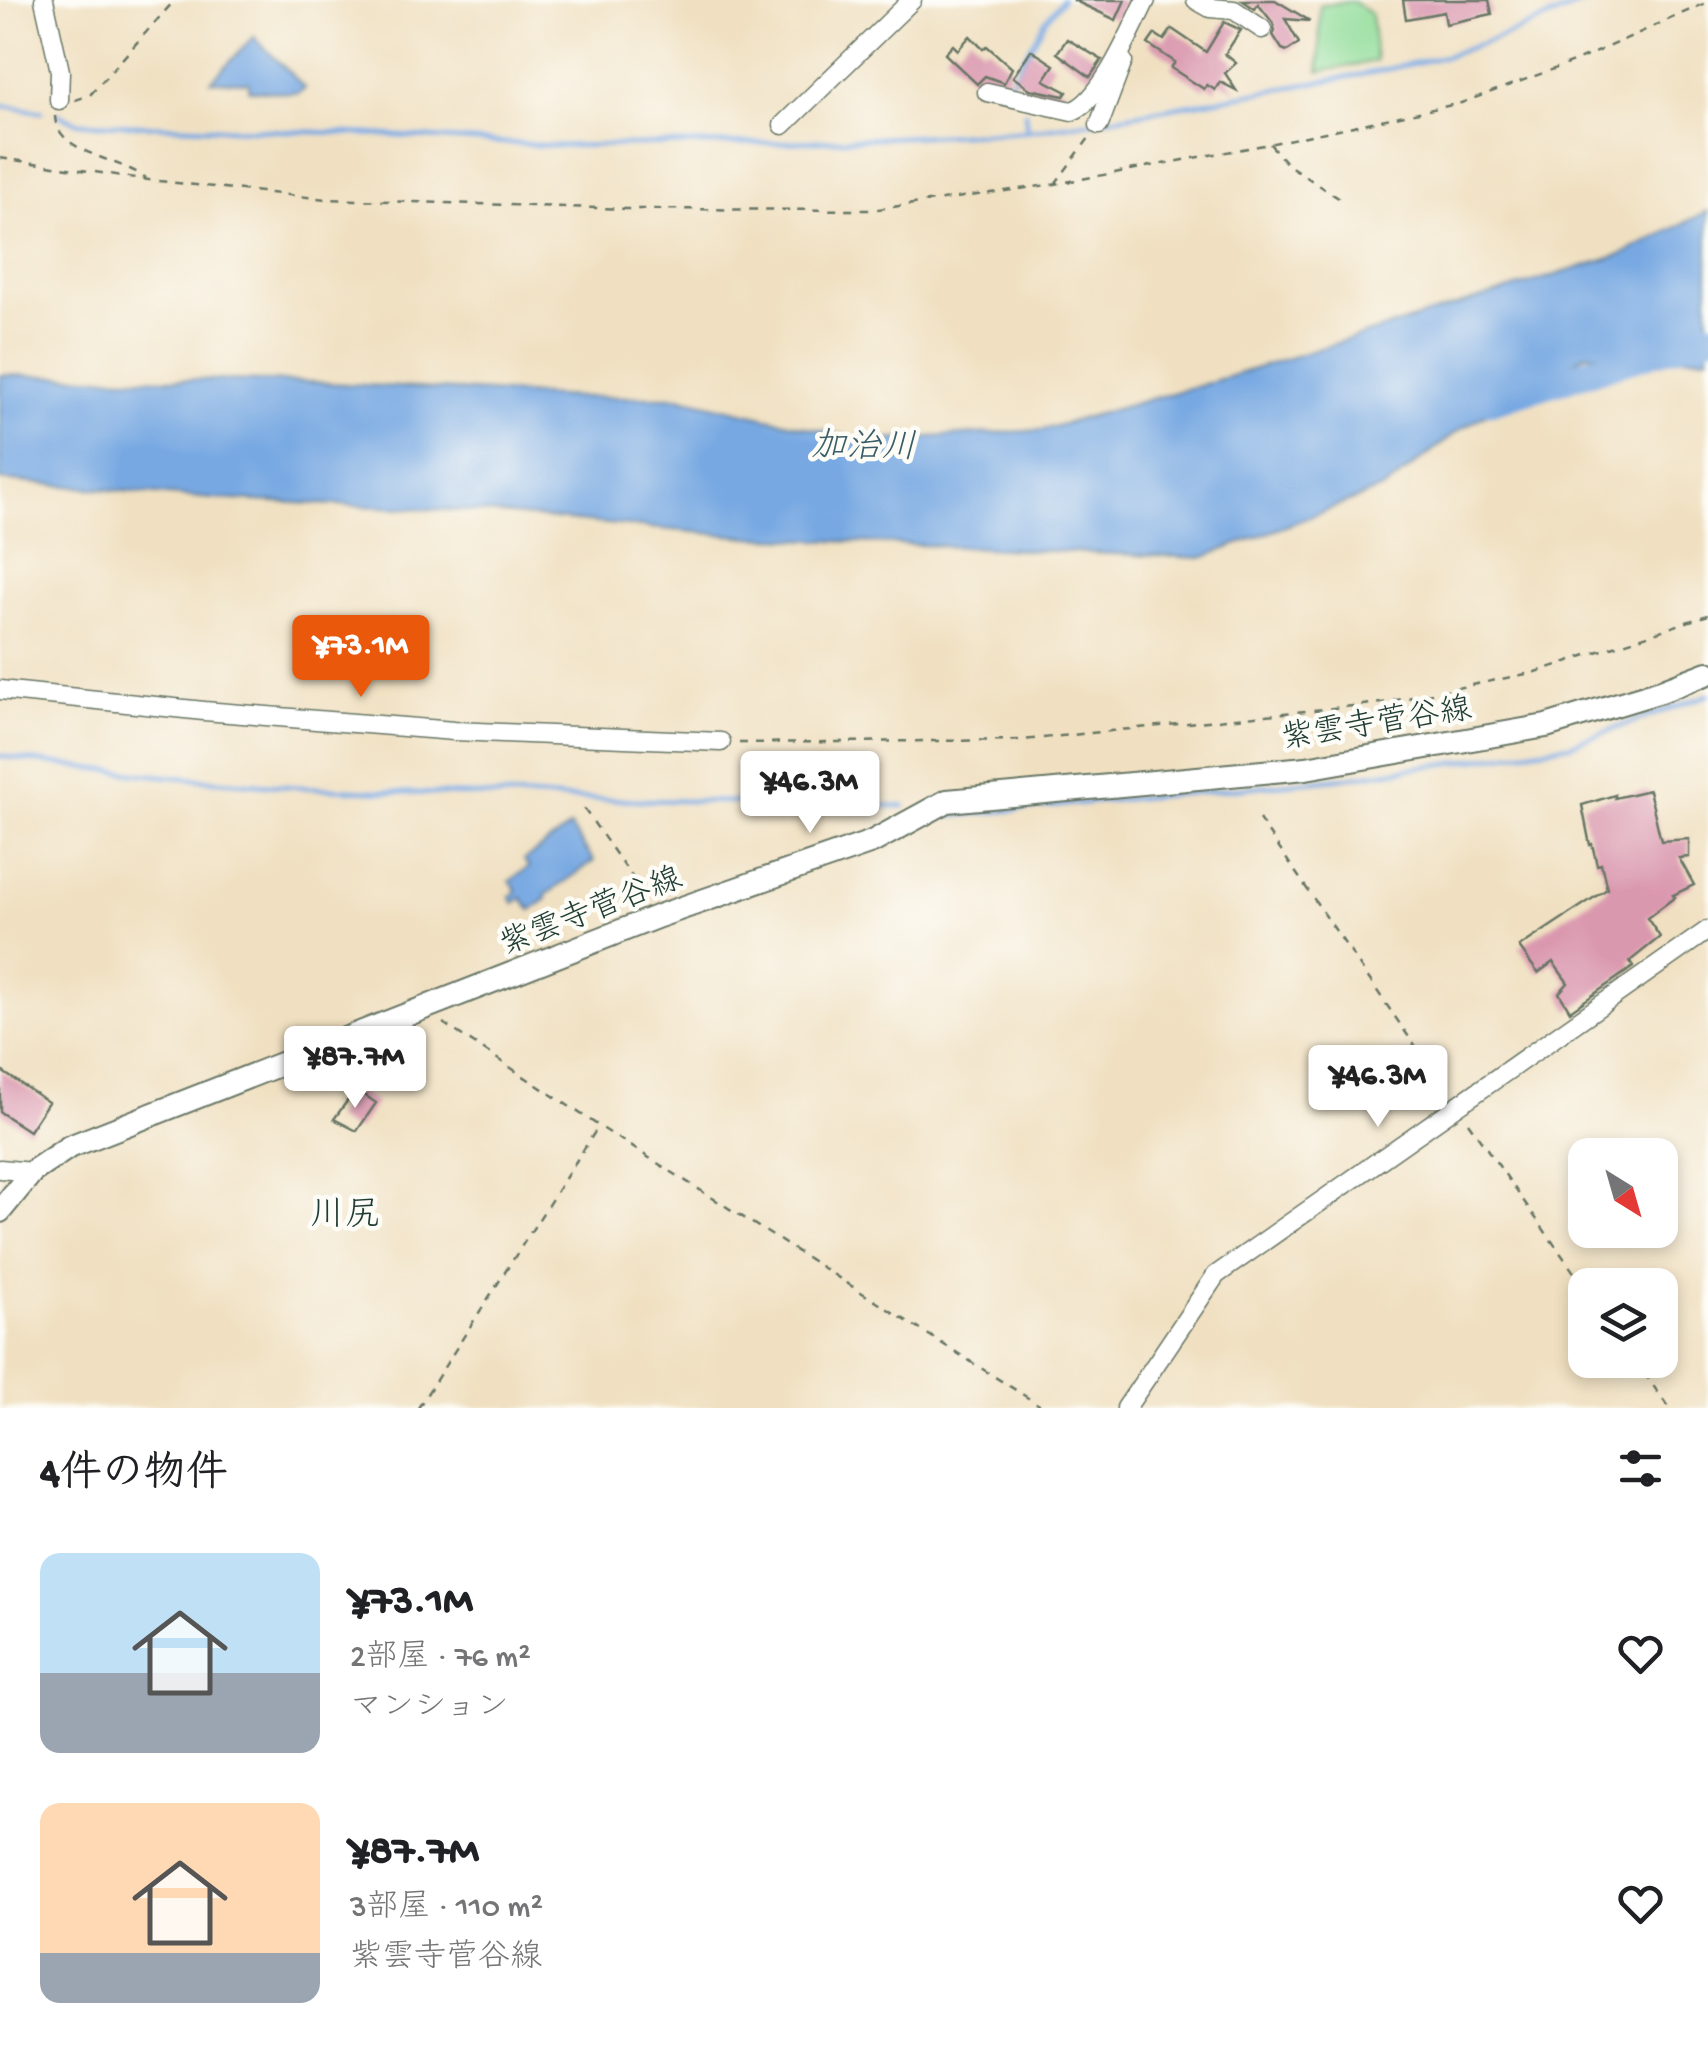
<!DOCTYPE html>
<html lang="ja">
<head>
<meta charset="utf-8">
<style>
  body { margin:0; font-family:"Gochi Hand","Klee One",sans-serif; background:#f2f2f2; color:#202124; height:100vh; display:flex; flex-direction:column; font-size:38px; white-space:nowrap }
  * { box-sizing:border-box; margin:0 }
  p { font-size:32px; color:#757577 }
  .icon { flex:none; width:55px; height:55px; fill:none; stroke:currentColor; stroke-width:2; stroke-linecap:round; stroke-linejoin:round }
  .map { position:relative; height:1408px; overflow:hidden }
  .panel { display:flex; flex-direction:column; background:#fff; flex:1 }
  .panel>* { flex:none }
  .needle { width:65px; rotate:143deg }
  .tools { position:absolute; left:1568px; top:1138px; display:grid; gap:20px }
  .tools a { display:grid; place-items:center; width:110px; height:110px; border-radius:20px; background:#fff; box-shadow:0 5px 15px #0003; font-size:50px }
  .price { position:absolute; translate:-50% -85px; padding:0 22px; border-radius:10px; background:#fff; color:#222; font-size:32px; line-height:65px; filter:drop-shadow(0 2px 5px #0008) }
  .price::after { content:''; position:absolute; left:50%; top:60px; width:30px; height:22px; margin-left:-15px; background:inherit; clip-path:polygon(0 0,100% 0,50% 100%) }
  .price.on { background:#ea580c; color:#fff }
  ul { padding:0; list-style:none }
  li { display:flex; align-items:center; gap:30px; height:250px; padding:0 40px }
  li span { display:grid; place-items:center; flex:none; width:280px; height:200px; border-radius:20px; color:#555 }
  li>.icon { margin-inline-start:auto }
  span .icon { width:120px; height:120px; fill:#fffc; stroke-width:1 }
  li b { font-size:42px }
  h2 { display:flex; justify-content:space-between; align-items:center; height:120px; padding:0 40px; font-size:42px }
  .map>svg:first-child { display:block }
</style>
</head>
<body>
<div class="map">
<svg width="1708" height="1408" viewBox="0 0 1708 1408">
  <rect width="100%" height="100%" fill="#fdfcf7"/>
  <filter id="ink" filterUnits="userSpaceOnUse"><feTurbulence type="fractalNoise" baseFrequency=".01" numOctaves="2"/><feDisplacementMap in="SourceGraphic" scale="20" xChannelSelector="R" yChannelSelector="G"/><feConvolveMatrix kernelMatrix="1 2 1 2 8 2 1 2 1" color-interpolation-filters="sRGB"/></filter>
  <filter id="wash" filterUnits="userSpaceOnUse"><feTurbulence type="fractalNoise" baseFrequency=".0048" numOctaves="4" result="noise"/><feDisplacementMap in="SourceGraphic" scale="40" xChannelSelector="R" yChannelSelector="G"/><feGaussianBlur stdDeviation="2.25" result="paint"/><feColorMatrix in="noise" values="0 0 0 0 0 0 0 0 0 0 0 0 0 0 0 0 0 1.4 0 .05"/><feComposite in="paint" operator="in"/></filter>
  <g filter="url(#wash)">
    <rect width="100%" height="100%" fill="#f0e0c1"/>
    <path fill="#91dd9a" stroke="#588d67" stroke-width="2.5" d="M 1353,1 L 1371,14 L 1376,61 L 1319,72 L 1320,5 Z"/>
    <path fill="#77a8e2" stroke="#4b728b" stroke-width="2.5" d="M 254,37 L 305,88 L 298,93 L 249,90 L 249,82 L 211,81 Z
      M 1708,211 L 1708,357 L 1586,354 L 1458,431 L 1385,488 L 1202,558 L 749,537 L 467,511 L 213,499 L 0,480 L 0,375 L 309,382 L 576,397 L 678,397 L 866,441 L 1042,430 L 1231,376 L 1623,254 Z
      M 570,827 L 594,861 L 546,895 L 547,899 L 531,910 L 522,898 L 514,903 L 510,897 L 517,891 L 510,881 L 529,867 L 524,860 Z"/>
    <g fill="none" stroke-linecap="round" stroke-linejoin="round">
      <path stroke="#77a8e2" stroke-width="5" d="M 1023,89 L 1007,88 L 1045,21 L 1062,0
        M 0,105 L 42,112
        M 1025,113 L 1027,131
        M 58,114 L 79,123 L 367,134 L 553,146 L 776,143 L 1023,131 L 1097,121
        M 1107,119 L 1370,73 L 1446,56 L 1517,31 L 1591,0
        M 0,756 C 298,801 603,797 904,806
        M 940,817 L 1335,779 L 1492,757 L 1569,745 L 1708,695"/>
      <path stroke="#77a8e2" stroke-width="28" d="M 1491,401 L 1708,335"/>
    </g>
    <g id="blocks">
      <path fill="#da98af" d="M 1073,0 L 1125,0 L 1116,20 Z
        M 1242,0 L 1275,0 L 1310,21 L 1285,19 L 1299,43 L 1287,51 L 1282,49 L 1273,35 L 1275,31 L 1273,23 L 1258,4 L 1255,9 Z
        M 1403,0 L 1489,0 L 1492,14 L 1446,24 L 1444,12 L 1406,19 Z
        M 1224,22 L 1241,30 L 1225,54 L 1236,63 L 1225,73 L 1236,90 L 1220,82 L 1215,90 L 1207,85 L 1204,89 L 1171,68 L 1175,62 L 1148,44 L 1155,34 L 1164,40 L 1172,29 L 1206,52 Z
        M 970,36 L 983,49 L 987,46 L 1012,68 L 1004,83 L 985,76 L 977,84 L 945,54 L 953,45 L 958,50 Z
        M 1067,39 L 1102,60 L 1090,77 L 1057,53 Z
        M 1031,50 L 1054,65 L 1044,80 L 1067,92 L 1064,96 L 1030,89 L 1013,77 Z
        M 1649,790 L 1661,841 L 1689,839 L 1689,857 L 1679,858 L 1694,885 L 1673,895 L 1675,897 L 1647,918 L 1660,937 L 1630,961 L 1633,967 L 1570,1011 L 1559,993 L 1568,983 L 1553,962 L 1538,973 L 1519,947 L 1607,889 L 1601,864 L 1597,865 L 1592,844 L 1590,845 L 1582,805 L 1615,795 L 1615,798 Z
        M 0,1070 L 48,1102 L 29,1131 L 0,1112 Z
        M 356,1089 L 376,1103 L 357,1131 L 334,1119 Z"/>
    </g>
  </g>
  <g filter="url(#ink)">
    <use href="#blocks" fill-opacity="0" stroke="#687665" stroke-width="2.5"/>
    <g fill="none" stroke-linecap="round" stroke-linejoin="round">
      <defs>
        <path id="minor" d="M 44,0 L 60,71 L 59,100
          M 1196,0 L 1210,8 L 1234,10 L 1262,29
          M 987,92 L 1072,111 C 1102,101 1132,28 1146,0
          M 783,125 L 912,0
          M 1099,125 L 1123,61
          M 0,690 L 204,711 L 454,731 L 721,742
          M 0,1169 L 32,1172
          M 1126,1408 L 1216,1275 L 1708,930"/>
        <path id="major" d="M 0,1211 L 32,1172 L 69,1147 L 659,916 L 872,842 L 947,801 L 1306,768 L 1546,726 L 1661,691 L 1708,673"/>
      </defs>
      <use href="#minor" stroke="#687665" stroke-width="21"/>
      <use href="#major" stroke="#687665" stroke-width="26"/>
      <path stroke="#687665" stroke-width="2.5" stroke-dasharray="8 8" stroke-linecap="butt" d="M 75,100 L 90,95 L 175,0
        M 55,116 C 56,153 121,159 146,178
        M 1270,144 L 1287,164 L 1343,201
        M 0,158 L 149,180 L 326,199 L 626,209 L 871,210 L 1055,184 L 1264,145 L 1461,103 L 1576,61 L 1708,2
        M 1055,184 L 1089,138
        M 739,743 L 1023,740 L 1382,703 L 1536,672 L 1708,615
        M 584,809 L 647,898
        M 1259,819 L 1446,1091
        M 443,1023 L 599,1126 L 1044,1408
        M 1468,1122 L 1585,1288
        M 1635,1360 L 1669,1408
        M 418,1408 L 598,1127"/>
      <use href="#minor" stroke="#fff" stroke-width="18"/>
      <use href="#major" stroke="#fff" stroke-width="22"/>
    </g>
  </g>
  <g text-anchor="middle" stroke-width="9" stroke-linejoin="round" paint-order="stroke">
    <g font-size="32" fill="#1f3d34" stroke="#fdfcf7">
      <text transform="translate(1376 721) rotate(-9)" y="11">紫雲寺菅谷線</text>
      <text transform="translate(590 909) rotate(-21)" y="11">紫雲寺菅谷線</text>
    </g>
    <g font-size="35" font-style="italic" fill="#395d68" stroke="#fdfcf7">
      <text transform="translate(864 444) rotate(1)" y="12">加治川</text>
    </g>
    <g font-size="35" fill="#1f3d34" stroke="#fdfcf7">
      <text x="345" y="1224">川尻</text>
    </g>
  </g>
</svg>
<div class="tools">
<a><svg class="needle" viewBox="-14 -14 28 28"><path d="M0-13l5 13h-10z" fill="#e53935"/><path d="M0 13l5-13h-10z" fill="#757577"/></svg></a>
<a><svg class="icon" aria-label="layers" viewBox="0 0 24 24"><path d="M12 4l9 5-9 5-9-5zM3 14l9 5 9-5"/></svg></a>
</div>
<b class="price on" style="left:361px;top:700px">¥73.1M</b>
<b class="price" style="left:810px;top:836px">¥46.3M</b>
<b class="price" style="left:355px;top:1111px">¥87.7M</b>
<b class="price" style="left:1378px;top:1130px">¥46.3M</b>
</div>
<section class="panel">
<h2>4件の物件<svg class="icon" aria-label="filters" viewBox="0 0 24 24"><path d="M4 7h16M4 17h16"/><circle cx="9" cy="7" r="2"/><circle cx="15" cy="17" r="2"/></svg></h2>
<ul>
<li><span style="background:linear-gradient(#bfe0f5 60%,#9aa5b1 0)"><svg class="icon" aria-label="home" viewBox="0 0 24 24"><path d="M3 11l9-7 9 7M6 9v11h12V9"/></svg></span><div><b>¥73.1M</b><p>2部屋 · 76 m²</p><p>マンション</p></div><svg class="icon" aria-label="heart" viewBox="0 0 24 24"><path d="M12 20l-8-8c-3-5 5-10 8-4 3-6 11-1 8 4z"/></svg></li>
<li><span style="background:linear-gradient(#ffd9b3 75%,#9aa5b1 0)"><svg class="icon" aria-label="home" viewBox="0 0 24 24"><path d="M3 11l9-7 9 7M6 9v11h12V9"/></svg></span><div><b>¥87.7M</b><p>3部屋 · 110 m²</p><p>紫雲寺菅谷線</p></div><svg class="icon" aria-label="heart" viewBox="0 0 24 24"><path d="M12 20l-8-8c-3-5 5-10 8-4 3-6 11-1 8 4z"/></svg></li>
</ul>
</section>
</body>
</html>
